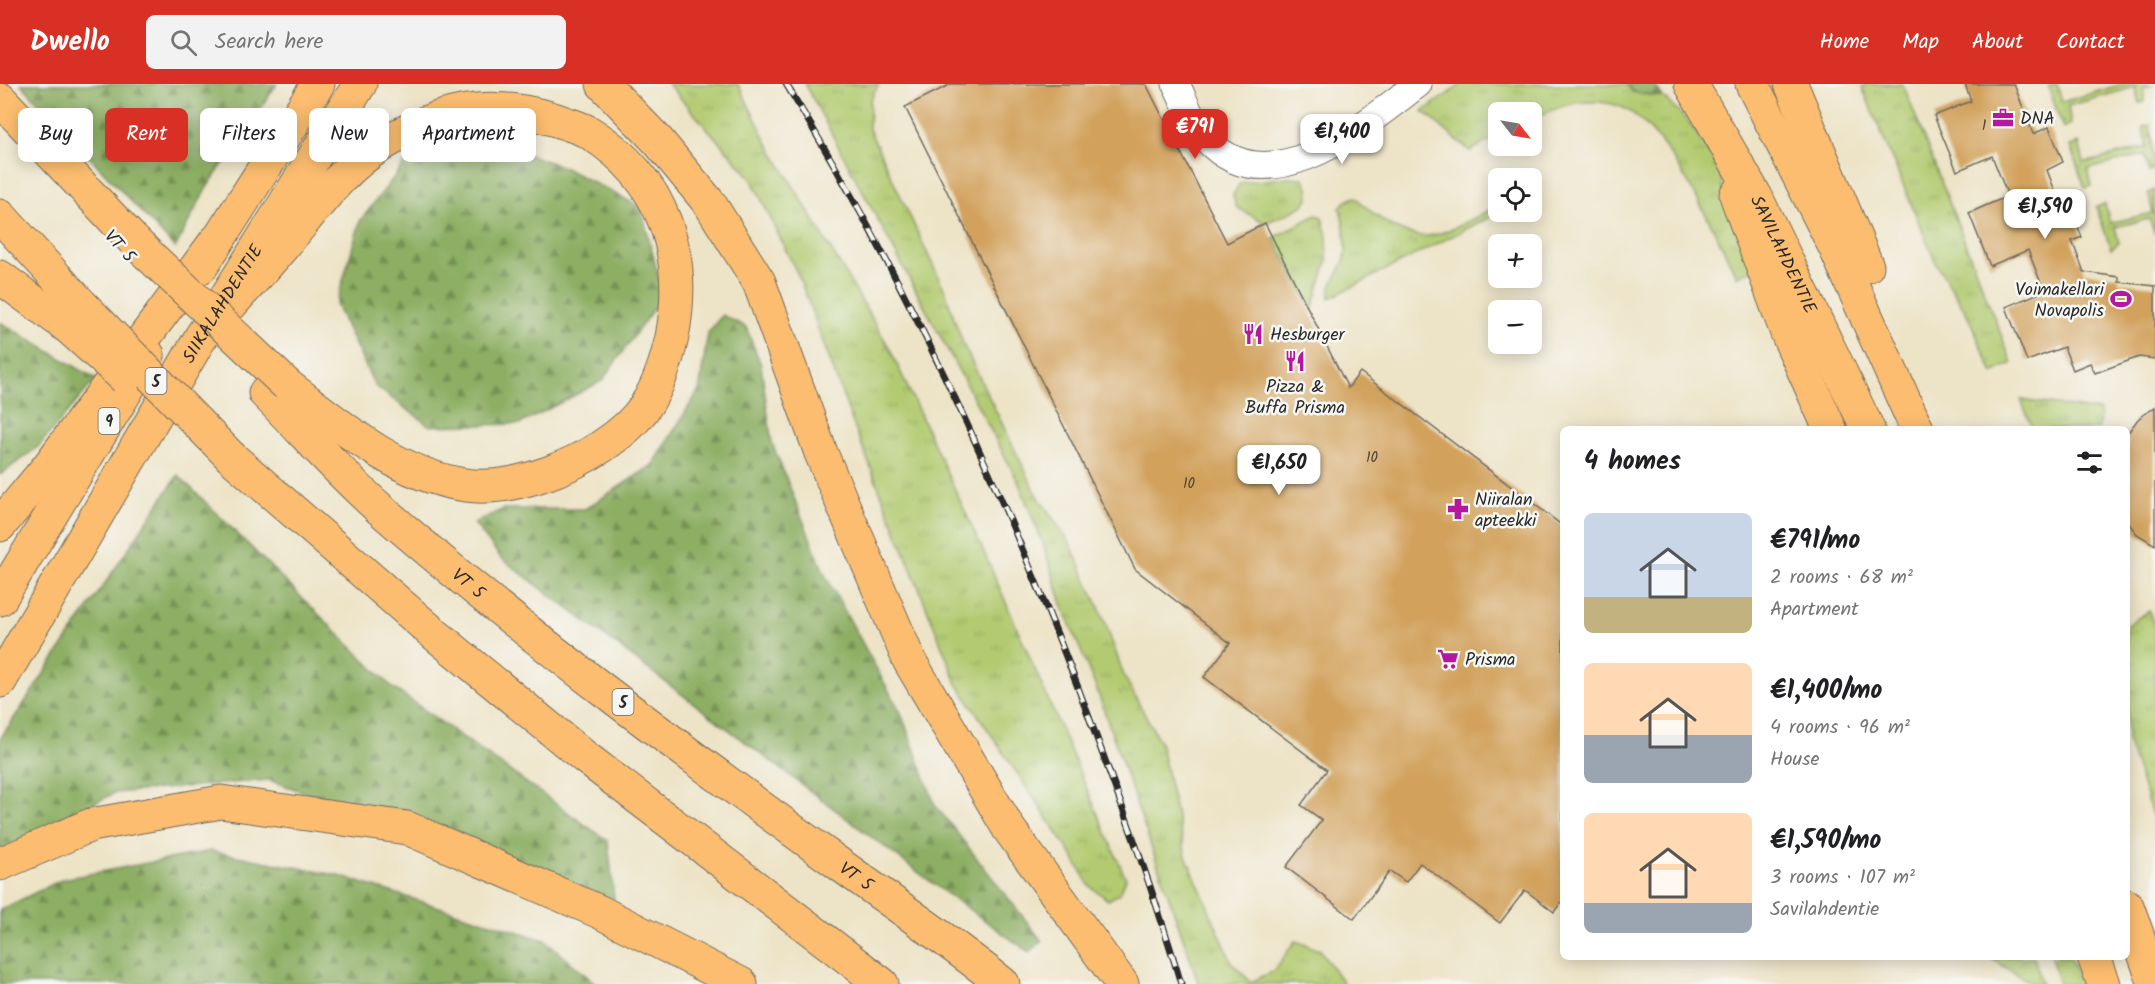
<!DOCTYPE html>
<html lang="en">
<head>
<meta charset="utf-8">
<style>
  body { margin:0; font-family:Kalam,sans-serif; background:#f2f2f2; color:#202124; height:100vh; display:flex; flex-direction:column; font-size:22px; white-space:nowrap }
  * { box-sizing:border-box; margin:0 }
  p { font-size:20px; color:#757577 }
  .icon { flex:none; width:33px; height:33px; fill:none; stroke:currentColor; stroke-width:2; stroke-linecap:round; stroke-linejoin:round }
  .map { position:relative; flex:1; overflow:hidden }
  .drawer { position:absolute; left:1560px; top:342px; width:570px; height:534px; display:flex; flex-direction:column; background:#fff; border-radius:9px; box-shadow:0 3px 15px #0003 }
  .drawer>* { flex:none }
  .guide { position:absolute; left:18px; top:24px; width:570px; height:54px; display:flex; gap:12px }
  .needle { width:39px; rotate:121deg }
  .controls { position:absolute; left:1488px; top:18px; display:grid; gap:12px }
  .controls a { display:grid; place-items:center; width:54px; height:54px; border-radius:9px; background:#fff; box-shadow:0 3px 15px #0003; font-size:30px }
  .price { position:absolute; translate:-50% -51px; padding:0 14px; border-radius:12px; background:#fff; color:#222; font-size:20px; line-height:39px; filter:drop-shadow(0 2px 3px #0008) }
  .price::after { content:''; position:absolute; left:50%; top:36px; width:18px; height:14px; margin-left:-9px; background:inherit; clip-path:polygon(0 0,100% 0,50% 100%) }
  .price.active { background:#d93025; color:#fff }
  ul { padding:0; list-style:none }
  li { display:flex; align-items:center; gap:18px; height:150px; padding:0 24px }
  li span { display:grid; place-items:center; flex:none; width:168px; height:120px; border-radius:9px; color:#555 }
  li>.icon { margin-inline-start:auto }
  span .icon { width:72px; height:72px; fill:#fffc; stroke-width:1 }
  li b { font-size:26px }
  h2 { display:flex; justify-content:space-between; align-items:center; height:72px; padding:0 24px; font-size:26px }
  .tag { padding:0 21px; border-radius:9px; background:#fff; box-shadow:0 3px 15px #0003; font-size:21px; line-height:54px }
  .tag.active { background:#d93025; color:#fff }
  header { display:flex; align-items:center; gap:36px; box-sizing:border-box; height:84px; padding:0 30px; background:#d93025; color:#fff }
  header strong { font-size:28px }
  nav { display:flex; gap:33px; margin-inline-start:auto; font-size:21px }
  .search { width:420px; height:54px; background:#f2f2f2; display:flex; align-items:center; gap:15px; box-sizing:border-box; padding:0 21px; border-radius:9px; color:#757577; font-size:22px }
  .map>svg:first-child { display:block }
</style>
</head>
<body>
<header>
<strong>Dwello</strong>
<div class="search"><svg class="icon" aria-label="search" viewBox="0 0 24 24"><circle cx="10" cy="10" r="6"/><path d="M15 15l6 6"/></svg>Search here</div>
<nav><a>Home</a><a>Map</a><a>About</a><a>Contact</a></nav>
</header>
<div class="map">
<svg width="2155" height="900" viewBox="0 0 2155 900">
  <defs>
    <pattern id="grass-tufts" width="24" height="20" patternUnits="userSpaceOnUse" patternTransform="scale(1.5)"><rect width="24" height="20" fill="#b2cb71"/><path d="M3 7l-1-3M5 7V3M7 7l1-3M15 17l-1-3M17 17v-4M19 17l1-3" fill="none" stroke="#99ae62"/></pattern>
    <pattern id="forest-firs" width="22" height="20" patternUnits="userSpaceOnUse" patternTransform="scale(1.5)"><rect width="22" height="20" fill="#8daf63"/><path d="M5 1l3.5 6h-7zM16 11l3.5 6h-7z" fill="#738f52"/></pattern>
  </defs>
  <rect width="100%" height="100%" fill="#f6f6f2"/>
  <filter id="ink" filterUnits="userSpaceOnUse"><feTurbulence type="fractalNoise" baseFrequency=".0167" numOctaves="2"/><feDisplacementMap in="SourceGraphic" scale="12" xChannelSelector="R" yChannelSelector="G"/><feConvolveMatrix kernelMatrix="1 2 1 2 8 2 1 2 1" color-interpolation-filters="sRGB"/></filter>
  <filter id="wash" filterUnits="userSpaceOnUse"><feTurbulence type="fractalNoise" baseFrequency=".008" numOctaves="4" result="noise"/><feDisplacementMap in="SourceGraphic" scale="24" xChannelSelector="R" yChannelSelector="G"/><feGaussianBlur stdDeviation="1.35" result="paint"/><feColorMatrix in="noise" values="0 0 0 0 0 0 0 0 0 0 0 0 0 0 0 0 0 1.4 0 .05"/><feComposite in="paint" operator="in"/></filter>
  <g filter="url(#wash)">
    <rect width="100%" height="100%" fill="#ede3c6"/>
    <path fill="url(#grass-tufts)" stroke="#6e7b4e" stroke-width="1.5" d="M 668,0 L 738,0 L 767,58 L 889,263 L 987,475 L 1126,795 L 1120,809 L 1108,816 L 1089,801 L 1070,768 L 957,600 L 851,334 L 800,195 L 751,94 Z
      M 805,0 L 879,0 L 870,17 L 869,45 L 945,207 L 963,260 L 1037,411 L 1070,459 L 1104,535 L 1124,592 L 1160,658 L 1186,772 L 1232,879 L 1251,898 L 1274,887 L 1295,857 L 1320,866 L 1344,900 L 1199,900 L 1097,606 L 1063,523 L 1043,460 L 1018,397 Z
      M 1462,0 L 1626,0 L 1633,8 L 1663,13 L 1690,39 L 1720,87 L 1726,123 L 1753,185 L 1737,193 C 1716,150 1665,38 1619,22 C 1586,12 1560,21 1532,36 L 1532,28 L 1498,28 L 1498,52 L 1470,67 L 1423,27 Z
      M 1867,0 L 1903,0 L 2012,279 L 1993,289 L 1967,230 L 1936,179 L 1862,3 Z
      M 2057,0 L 2062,18 L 2122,0 L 2155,1 L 2144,3 L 2144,18 L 2139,19 L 2135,3 L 2068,22 L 2071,40 L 2063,44 L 2048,2 Z
      M 2150,41 L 2155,85 L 2149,88 L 2144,71 L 2088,85 L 2092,102 L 2085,104 L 2070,62 L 2079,59 L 2084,79 L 2147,63 L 2143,43 Z
      M 1288,93 L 1303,94 C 1324,123 1284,130 1265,139 L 1236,123 L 1233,111 L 1240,99 Z
      M 2154,106 L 2155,150 L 2149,135 L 2115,143 L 2119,159 L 2111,165 L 2096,123 L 2105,120 L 2110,139 L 2153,129 L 2148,109 Z
      M 1355,113 C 1374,131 1399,153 1427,152 C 1446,151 1478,131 1496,123 L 1500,128 L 1330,214 C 1328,199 1342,187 1345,173 C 1348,158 1343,139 1340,124 L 1345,118 Z
      M 1316,131 L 1322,133 L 1327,153 L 1327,178 L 1312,226 L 1273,154 Z
      M 2021,316 L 2100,327 L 2099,345 L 2033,345 Z
      M 2149,527 L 2155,543 L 2155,739 L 2127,656 L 2127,541 Z
      M 1989,873 L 2034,873 L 2042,900 L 2033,900 Z
      M 2051,873 L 2070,873 L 2081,900 L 2059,900 Z"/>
    <path fill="url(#forest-firs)" stroke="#5c6d47" stroke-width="1.5" d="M 21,0 L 277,0 L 206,105 L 175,164 Z
      M 1626,0 L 1654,0 L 1663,13 L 1633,8 Z
      M 484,55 L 561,82 L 641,123 L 663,211 L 602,297 L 520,340 L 430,342 L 375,302 L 336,221 L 360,137 L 416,65 Z
      M 722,231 L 746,243 L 761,281 L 772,359 L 825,491 L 901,629 L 935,721 L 1042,857 L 1029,868 L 939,804 L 501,474 L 474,439 L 503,425 L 585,425 L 653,381 L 699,306 L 708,249 Z
      M 0,238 L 96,295 L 39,362 L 0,391 Z
      M 178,391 L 392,603 L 608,757 L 614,815 L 269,696 L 114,709 L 0,769 L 0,655 Z
      M 211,767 L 336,791 L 545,856 L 596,900 L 0,900 L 0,826 L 63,795 Z"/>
    <g id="blocks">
      <path fill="#d2a15b" d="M 951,0 L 1146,0 L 1227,159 L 1265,139 L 1348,304 L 1360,288 L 1563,442 L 1563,816 L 1554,828 L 1525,806 L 1500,839 L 1420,779 L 1406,798 L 1390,787 L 1354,835 L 1286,783 L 1322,736 L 1301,721 L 1327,686 L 1204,593 L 1230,559 L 1135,485 L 905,23 Z
        M 1965,0 L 2014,0 L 2033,50 L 2049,43 L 2063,78 L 2047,86 L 2066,136 L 2074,134 L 2082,153 L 2072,157 L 2084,188 L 2119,193 L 2119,198 L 2155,202 L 2155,275 L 2139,273 L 2095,289 L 2090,279 L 2073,286 L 2064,263 L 2027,277 L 2006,223 L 2044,207 L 2028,166 L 1990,182 L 1969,129 L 2008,112 L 1992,72 L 1957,87 L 1934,32 L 1971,17 Z
        M 2155,323 L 2155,461 L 2137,450 L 2127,437 L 2127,350 L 2138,335 Z"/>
    </g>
  </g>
  <g filter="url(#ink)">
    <use href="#blocks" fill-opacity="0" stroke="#6f6b61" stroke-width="1.5"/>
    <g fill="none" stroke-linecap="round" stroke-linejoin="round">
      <defs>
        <path id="minor" d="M 1176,0 C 1185,17 1193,43 1207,56 C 1270,123 1364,41 1418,0"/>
        <g id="primary">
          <path id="s1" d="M 1691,0 L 1756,113 L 1868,345"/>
          <path d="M 1752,0 L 1835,163 L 1917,345"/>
          <path d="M 1791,0 L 1867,182"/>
          <path d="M 1736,111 L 1787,249 L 1830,345"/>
          <path d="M 201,183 L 318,0"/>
          <path d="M 0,515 L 148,271"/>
          <path id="s2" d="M 0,597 L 201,253 L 360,0"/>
          <path d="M 2127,822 L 2155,900"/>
          <path d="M 2094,873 L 2104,900"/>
        </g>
        <g id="motorway">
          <path d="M 603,0 L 658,57 L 710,120 L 759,198 L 821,369 L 909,576 L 1009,745 L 1122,900"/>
          <path d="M 0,15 L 136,159"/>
          <path d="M 0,132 L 81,220"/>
          <path d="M 0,193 L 68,243"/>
          <path d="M 201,253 C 226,225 253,197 278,168 C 310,132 340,85 383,60 C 441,25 491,15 556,36 C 567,40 580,43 590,49 C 664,95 688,171 672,253 C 667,276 659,301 646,321 C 626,352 582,377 548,389 C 523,398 492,405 465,401 C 397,391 340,342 287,301"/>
          <path id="s3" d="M 265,309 C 303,347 339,389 379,424 C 527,553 687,670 846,785 C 899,823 952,859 1003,900"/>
          <path d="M 231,373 L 432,548 L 586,674 L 882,900"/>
          <path d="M 0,441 L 48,383 L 216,157"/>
          <path d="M 0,780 L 91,741 L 221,718 L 407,744 L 600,828 L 741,900"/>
        </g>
      </defs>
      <use href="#minor" stroke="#6f6b61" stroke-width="29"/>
      <use href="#primary" stroke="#6f6b61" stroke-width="35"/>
      <use href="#motorway" stroke="#6f6b61" stroke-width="35"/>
      <use href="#minor" stroke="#fff" stroke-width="27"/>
      <use href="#primary" stroke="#fcbd6f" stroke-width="33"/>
      <use href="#motorway" stroke="#fcbd6f" stroke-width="33"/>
      <defs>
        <path id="rail" d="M 786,0 C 903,190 997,393 1077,601 C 1114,700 1151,798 1181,900"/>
      </defs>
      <use href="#rail" stroke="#2b2b2b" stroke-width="7"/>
      <use href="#rail" stroke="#f6f6f2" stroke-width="4.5" stroke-dasharray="14" stroke-linecap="butt"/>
      <defs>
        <path id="motorway-bridge" d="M 136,159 L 287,301
          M 81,220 L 231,373
          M 68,243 L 125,294"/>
      </defs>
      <use href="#motorway-bridge" stroke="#6f6b61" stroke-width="35" stroke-linecap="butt"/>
      <use href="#motorway-bridge" stroke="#fcbd6f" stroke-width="33"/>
    </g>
  </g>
  <defs>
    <symbol id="office-bare" viewBox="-9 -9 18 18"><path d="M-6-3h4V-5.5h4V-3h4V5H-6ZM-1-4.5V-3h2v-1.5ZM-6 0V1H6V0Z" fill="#b5179e" stroke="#f6f6f2" stroke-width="2.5" paint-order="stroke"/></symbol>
    <symbol id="stadium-bare" viewBox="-9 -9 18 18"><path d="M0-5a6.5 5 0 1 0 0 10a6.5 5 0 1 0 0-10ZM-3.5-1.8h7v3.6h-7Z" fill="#b5179e" stroke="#f6f6f2" stroke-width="2.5" paint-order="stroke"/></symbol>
    <symbol id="restaurant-bare" viewBox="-9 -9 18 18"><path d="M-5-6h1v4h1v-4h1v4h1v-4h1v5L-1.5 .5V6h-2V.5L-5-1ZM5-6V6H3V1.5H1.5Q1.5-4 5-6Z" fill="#b5179e" stroke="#f6f6f2" stroke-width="2.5" paint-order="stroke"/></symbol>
    <symbol id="pharmacy-bare" viewBox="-9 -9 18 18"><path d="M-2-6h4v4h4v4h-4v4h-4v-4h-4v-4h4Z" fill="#b5179e" stroke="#f6f6f2" stroke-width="2.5" paint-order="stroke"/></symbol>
    <symbol id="supermarket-bare" viewBox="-9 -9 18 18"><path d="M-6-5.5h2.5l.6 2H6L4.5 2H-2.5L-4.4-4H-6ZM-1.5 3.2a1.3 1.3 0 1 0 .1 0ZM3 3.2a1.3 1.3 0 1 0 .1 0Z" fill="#b5179e" stroke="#f6f6f2" stroke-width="2.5" paint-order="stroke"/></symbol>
  </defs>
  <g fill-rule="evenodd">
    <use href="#office-bare" x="1988" y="19" width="30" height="30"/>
    <use href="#stadium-bare" x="2106" y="200" width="30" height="30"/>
    <use href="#restaurant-bare" x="1238" y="235" width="30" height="30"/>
    <use href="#restaurant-bare" x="1280" y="262" width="30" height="30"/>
    <use href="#pharmacy-bare" x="1443" y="410" width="30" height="30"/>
    <use href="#supermarket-bare" x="1433" y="560" width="30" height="30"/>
  </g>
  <g text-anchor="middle" stroke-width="5" stroke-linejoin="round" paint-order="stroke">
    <g font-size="15" fill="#554837">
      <text x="1984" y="46">1</text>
      <text x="1372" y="378">10</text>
      <text x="1189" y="404">10</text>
    </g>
    <g fill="#f6f6f2" stroke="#686867" stroke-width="1.5">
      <rect x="145.5" y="284" width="21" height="26" rx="4.5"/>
      <rect x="98.5" y="324" width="21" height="26" rx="4.5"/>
      <rect x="612.5" y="605" width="21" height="26" rx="4.5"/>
    </g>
    <g font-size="16" font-weight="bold" fill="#2b2b2b">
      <text x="156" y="303">5</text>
      <text x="109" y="343">9</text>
      <text x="623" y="624">5</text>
    </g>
    <g font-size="18" fill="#2b2b2b" stroke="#f6f6f2" text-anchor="start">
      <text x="2020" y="40">DNA</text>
      <text x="2104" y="211" text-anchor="end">Voimakellari<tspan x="2104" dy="21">Novapolis</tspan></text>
      <text x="1270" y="256">Hesburger</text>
      <text x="1295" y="308" text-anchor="middle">Pizza &amp;<tspan x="1295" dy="21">Buffa Prisma</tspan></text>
      <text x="1475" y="421">Niiralan<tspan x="1475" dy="21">apteekki</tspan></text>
      <text x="1465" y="581">Prisma</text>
    </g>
    <g font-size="18" fill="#2b2b2b" stroke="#f6f6f2">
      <text transform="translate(120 162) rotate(48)" y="6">VT 5</text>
      <text dy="6" stroke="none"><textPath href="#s1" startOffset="194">SAVILAHDENTIE</textPath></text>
      <text dy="6" stroke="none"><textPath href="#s2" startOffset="438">SIIKALAHDENTIE</textPath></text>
      <text dy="6" stroke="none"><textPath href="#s3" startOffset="279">VT 5</textPath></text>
      <text dy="6" stroke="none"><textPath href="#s3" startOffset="765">VT 5</textPath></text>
    </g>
  </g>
</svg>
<div class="controls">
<a><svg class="needle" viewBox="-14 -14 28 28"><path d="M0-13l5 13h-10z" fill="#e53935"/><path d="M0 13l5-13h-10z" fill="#757577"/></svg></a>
<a><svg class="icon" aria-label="locate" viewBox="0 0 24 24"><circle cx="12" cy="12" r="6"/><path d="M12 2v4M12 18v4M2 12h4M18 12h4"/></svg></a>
<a>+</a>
<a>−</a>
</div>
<b class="price active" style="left:1195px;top:76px">€791</b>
<b class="price" style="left:1342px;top:81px">€1,400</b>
<b class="price" style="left:2045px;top:156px">€1,590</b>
<b class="price" style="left:1279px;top:412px">€1,650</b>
<div class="guide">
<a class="tag">Buy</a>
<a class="tag active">Rent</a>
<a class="tag">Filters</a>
<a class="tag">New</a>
<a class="tag">Apartment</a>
</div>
<section class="drawer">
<h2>4 homes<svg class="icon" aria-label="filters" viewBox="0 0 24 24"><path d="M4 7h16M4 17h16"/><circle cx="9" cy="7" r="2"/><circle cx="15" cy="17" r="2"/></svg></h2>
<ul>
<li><span style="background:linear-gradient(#c9d6e8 70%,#c2b280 0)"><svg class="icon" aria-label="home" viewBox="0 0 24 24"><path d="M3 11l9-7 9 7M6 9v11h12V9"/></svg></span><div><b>€791/mo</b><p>2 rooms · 68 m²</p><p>Apartment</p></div></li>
<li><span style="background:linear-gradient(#ffd9b3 60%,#9aa5b1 0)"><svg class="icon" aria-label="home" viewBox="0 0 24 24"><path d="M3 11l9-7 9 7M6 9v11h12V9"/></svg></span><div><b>€1,400/mo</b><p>4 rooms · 96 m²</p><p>House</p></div></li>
<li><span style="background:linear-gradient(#ffd9b3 75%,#9aa5b1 0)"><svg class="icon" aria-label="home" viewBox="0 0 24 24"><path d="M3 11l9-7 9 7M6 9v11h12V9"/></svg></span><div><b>€1,590/mo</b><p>3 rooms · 107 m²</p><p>Savilahdentie</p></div></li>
</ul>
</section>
</div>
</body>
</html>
